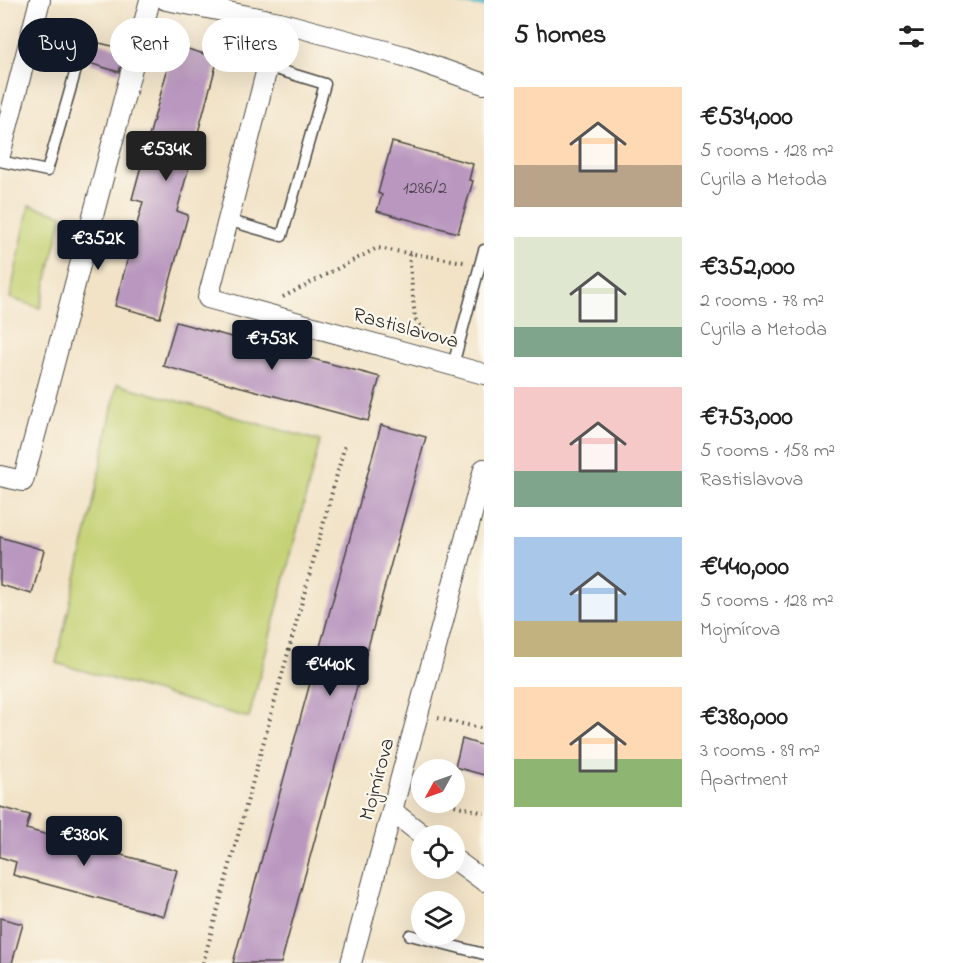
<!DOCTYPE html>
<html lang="en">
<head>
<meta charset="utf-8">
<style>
  body { margin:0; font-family:"Indie Flower",sans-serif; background:#f2f2f2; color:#222; height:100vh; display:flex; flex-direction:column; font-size:22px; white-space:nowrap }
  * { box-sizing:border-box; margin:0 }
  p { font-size:20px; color:#767676 }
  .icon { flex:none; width:33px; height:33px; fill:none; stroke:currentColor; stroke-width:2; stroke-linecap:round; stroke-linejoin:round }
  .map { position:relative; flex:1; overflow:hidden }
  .details { display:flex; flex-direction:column; background:#fff; width:474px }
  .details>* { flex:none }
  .banner { position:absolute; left:18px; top:18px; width:375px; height:54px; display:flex; gap:12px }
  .needle { width:39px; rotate:230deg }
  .fabs { position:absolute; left:411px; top:759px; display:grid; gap:12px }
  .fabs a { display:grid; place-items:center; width:54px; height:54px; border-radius:50%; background:#fff; box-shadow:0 6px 24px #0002; font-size:30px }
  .price { position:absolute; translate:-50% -51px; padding:0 14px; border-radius:6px; background:#111827; color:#fff; font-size:20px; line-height:39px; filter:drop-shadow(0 2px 3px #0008) }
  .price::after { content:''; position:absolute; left:50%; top:36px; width:18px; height:14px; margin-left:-9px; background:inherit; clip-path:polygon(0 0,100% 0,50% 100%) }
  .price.on { background:#222; color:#fff }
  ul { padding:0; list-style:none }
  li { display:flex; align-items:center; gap:18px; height:150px; padding:0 30px }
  li span { display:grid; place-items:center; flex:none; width:168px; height:120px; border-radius:0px; color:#555 }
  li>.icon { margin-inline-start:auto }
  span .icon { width:72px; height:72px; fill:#fffc; stroke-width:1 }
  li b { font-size:26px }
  h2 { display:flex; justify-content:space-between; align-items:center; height:72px; padding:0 30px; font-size:26px }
  .chip { padding:0 21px; border-radius:27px; background:#fff; box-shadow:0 6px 24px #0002; font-size:21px; line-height:54px }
  .chip.on { background:#111827; color:#fff }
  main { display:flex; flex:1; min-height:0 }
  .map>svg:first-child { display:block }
</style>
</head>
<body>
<main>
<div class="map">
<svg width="484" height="963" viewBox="0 0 484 963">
  <rect width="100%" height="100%" fill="#fbf7ec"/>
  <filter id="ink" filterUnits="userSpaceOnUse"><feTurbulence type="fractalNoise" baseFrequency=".0167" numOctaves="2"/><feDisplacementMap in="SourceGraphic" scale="12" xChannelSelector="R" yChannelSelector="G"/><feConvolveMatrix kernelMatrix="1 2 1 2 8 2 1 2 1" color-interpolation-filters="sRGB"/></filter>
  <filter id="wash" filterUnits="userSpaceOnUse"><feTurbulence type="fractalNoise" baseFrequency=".008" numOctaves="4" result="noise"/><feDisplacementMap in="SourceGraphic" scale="24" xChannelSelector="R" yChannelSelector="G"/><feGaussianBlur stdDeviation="1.35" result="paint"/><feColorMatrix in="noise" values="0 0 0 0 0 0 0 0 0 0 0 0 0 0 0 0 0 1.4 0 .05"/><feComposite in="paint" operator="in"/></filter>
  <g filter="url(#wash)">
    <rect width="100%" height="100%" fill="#f2e3c7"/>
    <path fill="#c5d274" stroke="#787e50" stroke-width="1.5" d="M 29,205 L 63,215 L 40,308 L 10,298 Z
      M 117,384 L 320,441 L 249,718 L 56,663 L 91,514 Z"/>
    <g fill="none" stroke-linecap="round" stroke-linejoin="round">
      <path stroke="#4bb7c7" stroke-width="8" d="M 457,0 L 484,4"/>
    </g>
    <g id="blocks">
      <path fill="#b997bf" d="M 95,42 L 125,49 L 119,72 L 89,63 Z
        M 174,45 L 218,58 L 177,211 L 188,215 L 160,318 L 115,306 L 143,202 L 132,199 Z
        M 392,142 L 473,164 L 469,180 L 473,181 L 458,233 L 377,211 L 382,195 L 378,193 Z
        M 176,322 L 380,377 L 368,421 L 163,366 Z
        M 381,425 L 426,437 L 294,915 L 281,963 L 233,963 Z
        M 0,537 L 44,550 L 32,594 L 0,585 Z
        M 462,739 L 484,746 L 484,775 L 455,767 Z
        M 0,807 L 30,815 L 26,829 L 177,870 L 164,916 L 13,875 L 16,862 L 0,857 Z
        M 0,918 L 23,924 L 12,963 L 0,963 Z"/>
    </g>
  </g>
  <g filter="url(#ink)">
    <use href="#blocks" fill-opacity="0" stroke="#494742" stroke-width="1.5"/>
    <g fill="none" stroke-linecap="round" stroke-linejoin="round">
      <defs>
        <path id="lane" d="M 0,161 L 47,171 L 81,52 L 31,37
          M 227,220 L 282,236 L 325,84 L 269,67
          M 453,365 L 484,250
          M 410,935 L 484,954"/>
        <path id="street" d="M 166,0 L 279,22 L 404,56 L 484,84
          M 279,22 L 208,298 L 484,374
          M 0,155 L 40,0
          M 0,476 L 23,481 L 150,0
          M 393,812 L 424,836
          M 454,859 L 484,881
          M 351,963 L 484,469"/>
      </defs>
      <use href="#lane" stroke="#494742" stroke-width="13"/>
      <use href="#street" stroke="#494742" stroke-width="22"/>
      <path stroke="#494742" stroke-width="4" stroke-dasharray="1.5 4.5" stroke-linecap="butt" d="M 409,254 L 415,319 L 430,337
        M 283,297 L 377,248 L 464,262
        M 438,718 L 484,729
        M 443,802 L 484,813
        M 203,963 L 345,445"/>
      <use href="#lane" stroke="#fff" stroke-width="10"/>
      <use href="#street" stroke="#fff" stroke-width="20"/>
    </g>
  </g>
  <g text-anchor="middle" stroke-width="4.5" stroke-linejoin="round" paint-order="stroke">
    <g font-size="18" fill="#4e4650">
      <text x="425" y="193">1286/2</text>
    </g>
    <g font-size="21" fill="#2b2b2b" stroke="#fbf7ec">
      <text transform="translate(406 327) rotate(15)" y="7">Rastislavova</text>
      <text transform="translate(376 779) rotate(-75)" y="7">Mojmírova</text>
    </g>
  </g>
</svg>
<div class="fabs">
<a><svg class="needle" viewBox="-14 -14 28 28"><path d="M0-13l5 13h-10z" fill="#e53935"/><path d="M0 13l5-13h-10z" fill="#767676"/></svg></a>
<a><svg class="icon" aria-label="locate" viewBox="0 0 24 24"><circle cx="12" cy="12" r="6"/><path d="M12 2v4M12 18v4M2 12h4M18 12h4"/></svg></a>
<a><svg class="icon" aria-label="layers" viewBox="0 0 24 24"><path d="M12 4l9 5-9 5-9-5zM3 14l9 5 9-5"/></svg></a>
</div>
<b class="price on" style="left:166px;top:182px">€534K</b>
<b class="price" style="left:98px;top:271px">€352K</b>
<b class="price" style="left:272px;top:371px">€753K</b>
<b class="price" style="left:330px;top:697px">€440K</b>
<b class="price" style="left:84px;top:867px">€380K</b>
<div class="banner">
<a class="chip on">Buy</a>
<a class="chip">Rent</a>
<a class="chip">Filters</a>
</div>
</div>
<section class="details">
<h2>5 homes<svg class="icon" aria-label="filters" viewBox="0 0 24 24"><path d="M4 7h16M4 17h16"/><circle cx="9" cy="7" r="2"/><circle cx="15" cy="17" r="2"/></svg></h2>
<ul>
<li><span style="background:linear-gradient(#ffd9b3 65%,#b9a48a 0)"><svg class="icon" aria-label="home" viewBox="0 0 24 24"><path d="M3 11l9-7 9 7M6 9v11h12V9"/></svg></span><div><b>€534,000</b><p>5 rooms · 128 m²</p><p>Cyrila a Metoda</p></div></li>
<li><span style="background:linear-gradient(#dfe7d0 75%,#7fa58c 0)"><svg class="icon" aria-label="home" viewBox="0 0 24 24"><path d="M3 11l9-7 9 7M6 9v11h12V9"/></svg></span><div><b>€352,000</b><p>2 rooms · 78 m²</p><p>Cyrila a Metoda</p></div></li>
<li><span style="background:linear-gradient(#f6c9c9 70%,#7fa58c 0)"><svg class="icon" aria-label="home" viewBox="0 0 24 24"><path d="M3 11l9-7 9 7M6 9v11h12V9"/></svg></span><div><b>€753,000</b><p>5 rooms · 158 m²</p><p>Rastislavova</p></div></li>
<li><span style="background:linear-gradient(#a9c7e8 70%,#c2b280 0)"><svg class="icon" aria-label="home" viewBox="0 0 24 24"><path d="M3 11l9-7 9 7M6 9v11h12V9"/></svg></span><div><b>€440,000</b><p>5 rooms · 128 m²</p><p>Mojmírova</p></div></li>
<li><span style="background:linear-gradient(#ffd9b3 60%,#8fb573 0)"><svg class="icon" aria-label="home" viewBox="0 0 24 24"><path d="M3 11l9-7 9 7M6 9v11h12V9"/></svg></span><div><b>€380,000</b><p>3 rooms · 89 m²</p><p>Apartment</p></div></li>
</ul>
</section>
</main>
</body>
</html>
